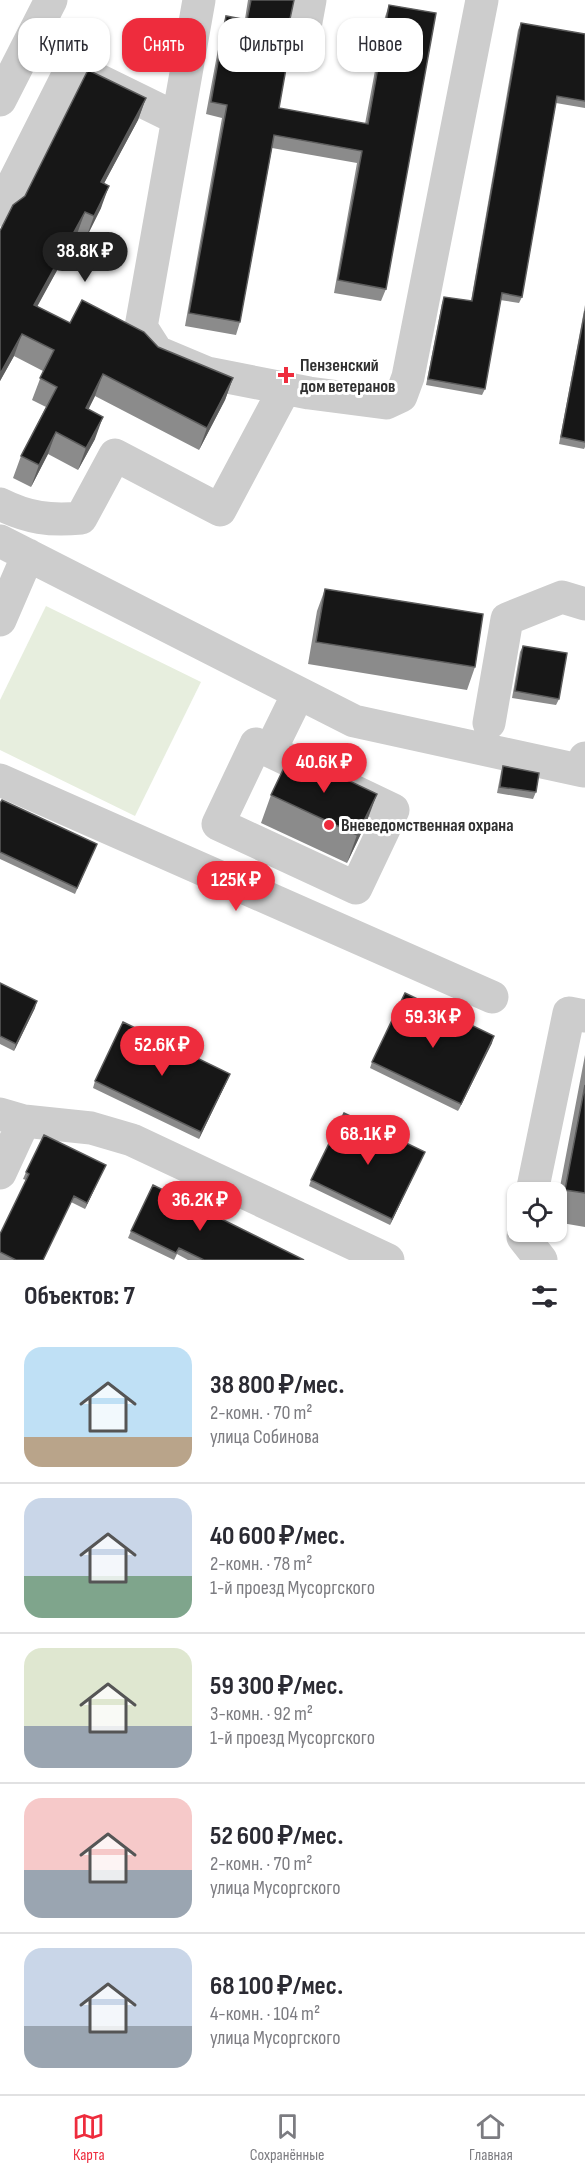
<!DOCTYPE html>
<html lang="ru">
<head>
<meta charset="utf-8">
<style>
  body { margin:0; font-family:"Sofia Sans Condensed",sans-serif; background:#f2f2f3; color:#2b2b33; height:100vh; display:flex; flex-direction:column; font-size:22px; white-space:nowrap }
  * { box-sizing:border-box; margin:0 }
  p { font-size:20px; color:#7c7c81 }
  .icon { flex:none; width:33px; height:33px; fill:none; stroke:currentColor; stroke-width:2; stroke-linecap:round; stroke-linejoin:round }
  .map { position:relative; height:1260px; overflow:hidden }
  .drawer { display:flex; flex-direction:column; background:#fff; flex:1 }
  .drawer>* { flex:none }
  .hud { position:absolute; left:18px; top:18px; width:549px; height:54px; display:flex; gap:12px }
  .fabs { position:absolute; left:507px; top:1182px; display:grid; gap:12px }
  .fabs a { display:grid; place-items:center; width:60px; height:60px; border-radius:12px; background:#fff; box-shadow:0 2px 4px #0004; font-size:30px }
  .price { position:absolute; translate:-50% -51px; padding:0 14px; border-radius:21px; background:#ee2c3d; color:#fff; font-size:20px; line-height:39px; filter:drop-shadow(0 2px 3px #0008) }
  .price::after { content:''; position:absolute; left:50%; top:36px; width:18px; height:14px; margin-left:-9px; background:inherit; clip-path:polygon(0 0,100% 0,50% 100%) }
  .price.on { background:#222; color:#fff }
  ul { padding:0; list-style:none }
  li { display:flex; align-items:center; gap:18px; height:150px; padding:0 24px }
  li+li { border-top:2px solid #e1e1e2 }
  li span { display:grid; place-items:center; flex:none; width:168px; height:120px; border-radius:18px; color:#555 }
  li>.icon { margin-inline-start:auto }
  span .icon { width:72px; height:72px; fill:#fffc; stroke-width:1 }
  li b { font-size:26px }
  h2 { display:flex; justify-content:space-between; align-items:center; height:72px; padding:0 24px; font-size:26px }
  .pill { padding:0 21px; border-radius:18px; background:#fff; box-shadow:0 2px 4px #0004; font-size:21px; line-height:54px }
  .pill.on { background:#ee2c3d; color:#fff }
  .tabs { display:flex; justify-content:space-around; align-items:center; height:84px; border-top:2px solid #e1e1e2; background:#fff; font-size:16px; color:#7c7c81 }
  .tabs a { display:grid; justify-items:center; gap:3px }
  .tabs .on { color:#ee2c3d }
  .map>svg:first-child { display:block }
</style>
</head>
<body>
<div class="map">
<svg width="585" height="1260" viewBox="0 0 585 1260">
  <rect width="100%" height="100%" fill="#fff"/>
  <path fill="#e7eede" d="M 46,606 L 201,682 L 135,816 L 0,750 L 0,700 Z"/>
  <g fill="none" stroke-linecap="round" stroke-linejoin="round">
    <path stroke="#cdcdcd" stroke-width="33" d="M 199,0 L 141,327 L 157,352 L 207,373 L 309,393 L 386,403 L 401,396 L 408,377 L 482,0
      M 301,49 L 310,0
      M 0,100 L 51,0
      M 0,210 L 72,67 L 178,119
      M 0,504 C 28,518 50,521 81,518 L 115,455 L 220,510 L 285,388
      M 0,541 L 354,721 L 583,771 L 585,758
      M 0,620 L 28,555
      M 489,723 L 507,619 L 562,597 L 585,604
      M 270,751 L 256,744 L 218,824 L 356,888 L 393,810 L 270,751 L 298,694
      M 0,780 L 492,997
      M 0,1114 L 24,1121 L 91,1128 L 132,1140 L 388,1260
      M 0,1173 L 24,1121
      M 532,1192 L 569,1013 L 585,1016
      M 524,1232 L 523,1237 L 541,1260"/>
  </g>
  <path fill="#8b8b8b" d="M 248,0 L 294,0 L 287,33 L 279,108 L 365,124 L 385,17 L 389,5 L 386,289 L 381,301 L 334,293 L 357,163 L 272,148 L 240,322 L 236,335 L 185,326 L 222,118 L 206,114 L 222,28 L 226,16 L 245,19 Z
    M 521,23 L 585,34 L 585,108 L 556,103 L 522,297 L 519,303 L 500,300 L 485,389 L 482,395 L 426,385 L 442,303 L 444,297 L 471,301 L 518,30 Z
    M 146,98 L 138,120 L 104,183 L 101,208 L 86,238 L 77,234 L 37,306 L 70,323 L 158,347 L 233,378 L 225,400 L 199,450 L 95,396 L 88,410 L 95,439 L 78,470 L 48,454 L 31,487 L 13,478 L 21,456 L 46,407 L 32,400 L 43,371 L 14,356 L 0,381 L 0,231 Z
    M 585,305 L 585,447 L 584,449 L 559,444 Z
    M 325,589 L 475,667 L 467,690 L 308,664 L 317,611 Z
    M 523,646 L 559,699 L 556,705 L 512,698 L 520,652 Z
    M 503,766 L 536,792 L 533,799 L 497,793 L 501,772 Z
    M 271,795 L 367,821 L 347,863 L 261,823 Z
    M 0,803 L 97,844 L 75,894 L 0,859 Z
    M 0,983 L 35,1008 L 14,1051 L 0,1044 Z
    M 492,1043 L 458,1111 L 370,1068 L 372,1062 Z
    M 585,1055 L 585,1227 L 556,1222 L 556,1208 Z
    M 95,1081 L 227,1081 L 199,1139 L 93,1088 Z
    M 422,1158 L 390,1225 L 309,1186 L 311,1180 Z
    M 103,1171 L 85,1209 L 71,1202 L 43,1260 L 0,1260 L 0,1234 L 26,1180 L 23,1179 L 26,1172 Z
    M 131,1231 L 304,1260 L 188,1260 L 177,1254 L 174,1260 L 128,1238 Z"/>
  <path fill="#5d5d5d" d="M 146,98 L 138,120 L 93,204 L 101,182 Z
    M 109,186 L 101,208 L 86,238 L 94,216 Z
    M 85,212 L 77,234 L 26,327 L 34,305 Z
    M 22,334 L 14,356 L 0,381 L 0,374 Z
    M 103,374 L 95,396 L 78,430 L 86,408 Z
    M 233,378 L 225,400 L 199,450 L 207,428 Z
    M 103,417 L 95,439 L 78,470 L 86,448 Z
    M 56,432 L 48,454 L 31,487 L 39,465 Z
    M 377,794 L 367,821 L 347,863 L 357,835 Z
    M 37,1001 L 35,1008 L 14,1051 L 16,1044 Z
    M 494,1036 L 492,1043 L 458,1111 L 461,1104 Z
    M 230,1074 L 227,1081 L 199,1139 L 201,1132 Z
    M 425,1152 L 422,1158 L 390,1225 L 392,1219 Z
    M 106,1165 L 103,1171 L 85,1209 L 87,1203 Z"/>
  <path fill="#171717" stroke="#5d5d5d" stroke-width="1.5" d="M 251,0 L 294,0 L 287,33 L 290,46 L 279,108 L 368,124 L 389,5 L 436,13 L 386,289 L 338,280 L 362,151 L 274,135 L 240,322 L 189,313 L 227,105 L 211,102 L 226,16 L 247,20 Z
    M 521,23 L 585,34 L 585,101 L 557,96 L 522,297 L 502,293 L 485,389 L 428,379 L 444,297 L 472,301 Z
    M 88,70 L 146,98 L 101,182 L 109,186 L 94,216 L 85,212 L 34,305 L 70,323 L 82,300 L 144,332 L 158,347 L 233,378 L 207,428 L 103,374 L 86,408 L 103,417 L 86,448 L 56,432 L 39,465 L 21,456 L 57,387 L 40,378 L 54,350 L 22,334 L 0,374 L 0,231 L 13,205 L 25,196 Z
    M 585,311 L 585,442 L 561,437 Z
    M 325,589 L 483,614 L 475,667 L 316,642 Z
    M 523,646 L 567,653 L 559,699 L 515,691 Z
    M 291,753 L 377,794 L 357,835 L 271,795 Z
    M 503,766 L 539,773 L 536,792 L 500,787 Z
    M 2,800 L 97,844 L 77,888 L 0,852 L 0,803 Z
    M 0,983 L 37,1001 L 16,1044 L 0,1036 Z
    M 405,993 L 494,1036 L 461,1104 L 372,1062 Z
    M 123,1022 L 230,1074 L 201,1132 L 95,1081 Z
    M 585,1085 L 585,1193 L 565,1190 Z
    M 344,1113 L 425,1152 L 392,1219 L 311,1180 Z
    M 44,1135 L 106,1165 L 87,1203 L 74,1196 L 43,1260 L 16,1260 L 0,1252 L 0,1234 L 29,1174 L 26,1172 Z
    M 153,1185 L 304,1260 L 204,1260 L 179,1248 L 176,1253 L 131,1231 Z"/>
  <g fill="#ee2c3d" stroke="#fff" stroke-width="2">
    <path d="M283 366h6v6h6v6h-6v6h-6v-6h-6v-6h6z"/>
    <circle cx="329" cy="825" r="6"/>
  </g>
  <g text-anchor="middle" stroke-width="6" stroke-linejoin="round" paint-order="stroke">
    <g font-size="18" font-weight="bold" fill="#303030" stroke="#fff" text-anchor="start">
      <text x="300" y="371">Пензенский<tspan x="300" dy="21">дом ветеранов</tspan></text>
      <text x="341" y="831">Вневедомственная охрана</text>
    </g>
  </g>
</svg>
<div class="fabs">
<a><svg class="icon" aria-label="locate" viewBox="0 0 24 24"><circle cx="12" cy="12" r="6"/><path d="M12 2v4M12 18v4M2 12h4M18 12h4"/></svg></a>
</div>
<b class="price on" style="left:85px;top:283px">38.8K ₽</b>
<b class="price" style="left:324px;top:794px">40.6K ₽</b>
<b class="price" style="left:236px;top:912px">125K ₽</b>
<b class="price" style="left:433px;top:1049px">59.3K ₽</b>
<b class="price" style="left:162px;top:1077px">52.6K ₽</b>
<b class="price" style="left:368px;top:1166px">68.1K ₽</b>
<b class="price" style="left:200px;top:1232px">36.2K ₽</b>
<div class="hud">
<a class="pill">Купить</a>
<a class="pill on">Снять</a>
<a class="pill">Фильтры</a>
<a class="pill">Новое</a>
</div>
</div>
<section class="drawer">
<h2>Объектов: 7<svg class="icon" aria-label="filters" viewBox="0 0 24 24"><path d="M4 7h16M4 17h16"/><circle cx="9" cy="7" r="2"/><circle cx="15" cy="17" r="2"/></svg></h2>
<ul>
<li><span style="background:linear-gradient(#bfe0f5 75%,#b9a48a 0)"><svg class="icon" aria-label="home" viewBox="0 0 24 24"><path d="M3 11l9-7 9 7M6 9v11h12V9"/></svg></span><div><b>38 800 ₽/мес.</b><p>2-комн. · 70 m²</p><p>улица Собинова</p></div></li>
<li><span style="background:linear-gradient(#c9d6e8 65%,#7fa58c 0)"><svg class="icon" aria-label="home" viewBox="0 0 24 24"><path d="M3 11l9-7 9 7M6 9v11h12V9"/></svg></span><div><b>40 600 ₽/мес.</b><p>2-комн. · 78 m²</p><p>1-й проезд Мусоргского</p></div></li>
<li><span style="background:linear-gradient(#dfe7d0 65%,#9aa5b1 0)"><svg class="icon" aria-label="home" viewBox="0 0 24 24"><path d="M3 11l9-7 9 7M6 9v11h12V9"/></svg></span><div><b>59 300 ₽/мес.</b><p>3-комн. · 92 m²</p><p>1-й проезд Мусоргского</p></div></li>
<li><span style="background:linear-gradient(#f6c9c9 60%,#9aa5b1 0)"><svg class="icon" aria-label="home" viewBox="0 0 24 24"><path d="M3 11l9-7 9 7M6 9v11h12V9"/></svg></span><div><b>52 600 ₽/мес.</b><p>2-комн. · 70 m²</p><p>улица Мусоргского</p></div></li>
<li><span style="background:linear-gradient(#c9d6e8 65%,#9aa5b1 0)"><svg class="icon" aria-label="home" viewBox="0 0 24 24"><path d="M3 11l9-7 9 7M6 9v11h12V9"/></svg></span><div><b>68 100 ₽/мес.</b><p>4-комн. · 104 m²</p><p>улица Мусоргского</p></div></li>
</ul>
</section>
<nav class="tabs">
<a class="on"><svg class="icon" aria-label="map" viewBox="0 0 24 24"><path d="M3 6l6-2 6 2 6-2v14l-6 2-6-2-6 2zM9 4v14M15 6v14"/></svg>Карта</a>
<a><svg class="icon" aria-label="saved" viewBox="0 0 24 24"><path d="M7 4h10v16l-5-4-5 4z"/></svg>Сохранённые</a>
<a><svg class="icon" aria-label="home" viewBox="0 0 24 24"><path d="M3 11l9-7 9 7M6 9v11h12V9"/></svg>Главная</a>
</nav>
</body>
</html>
